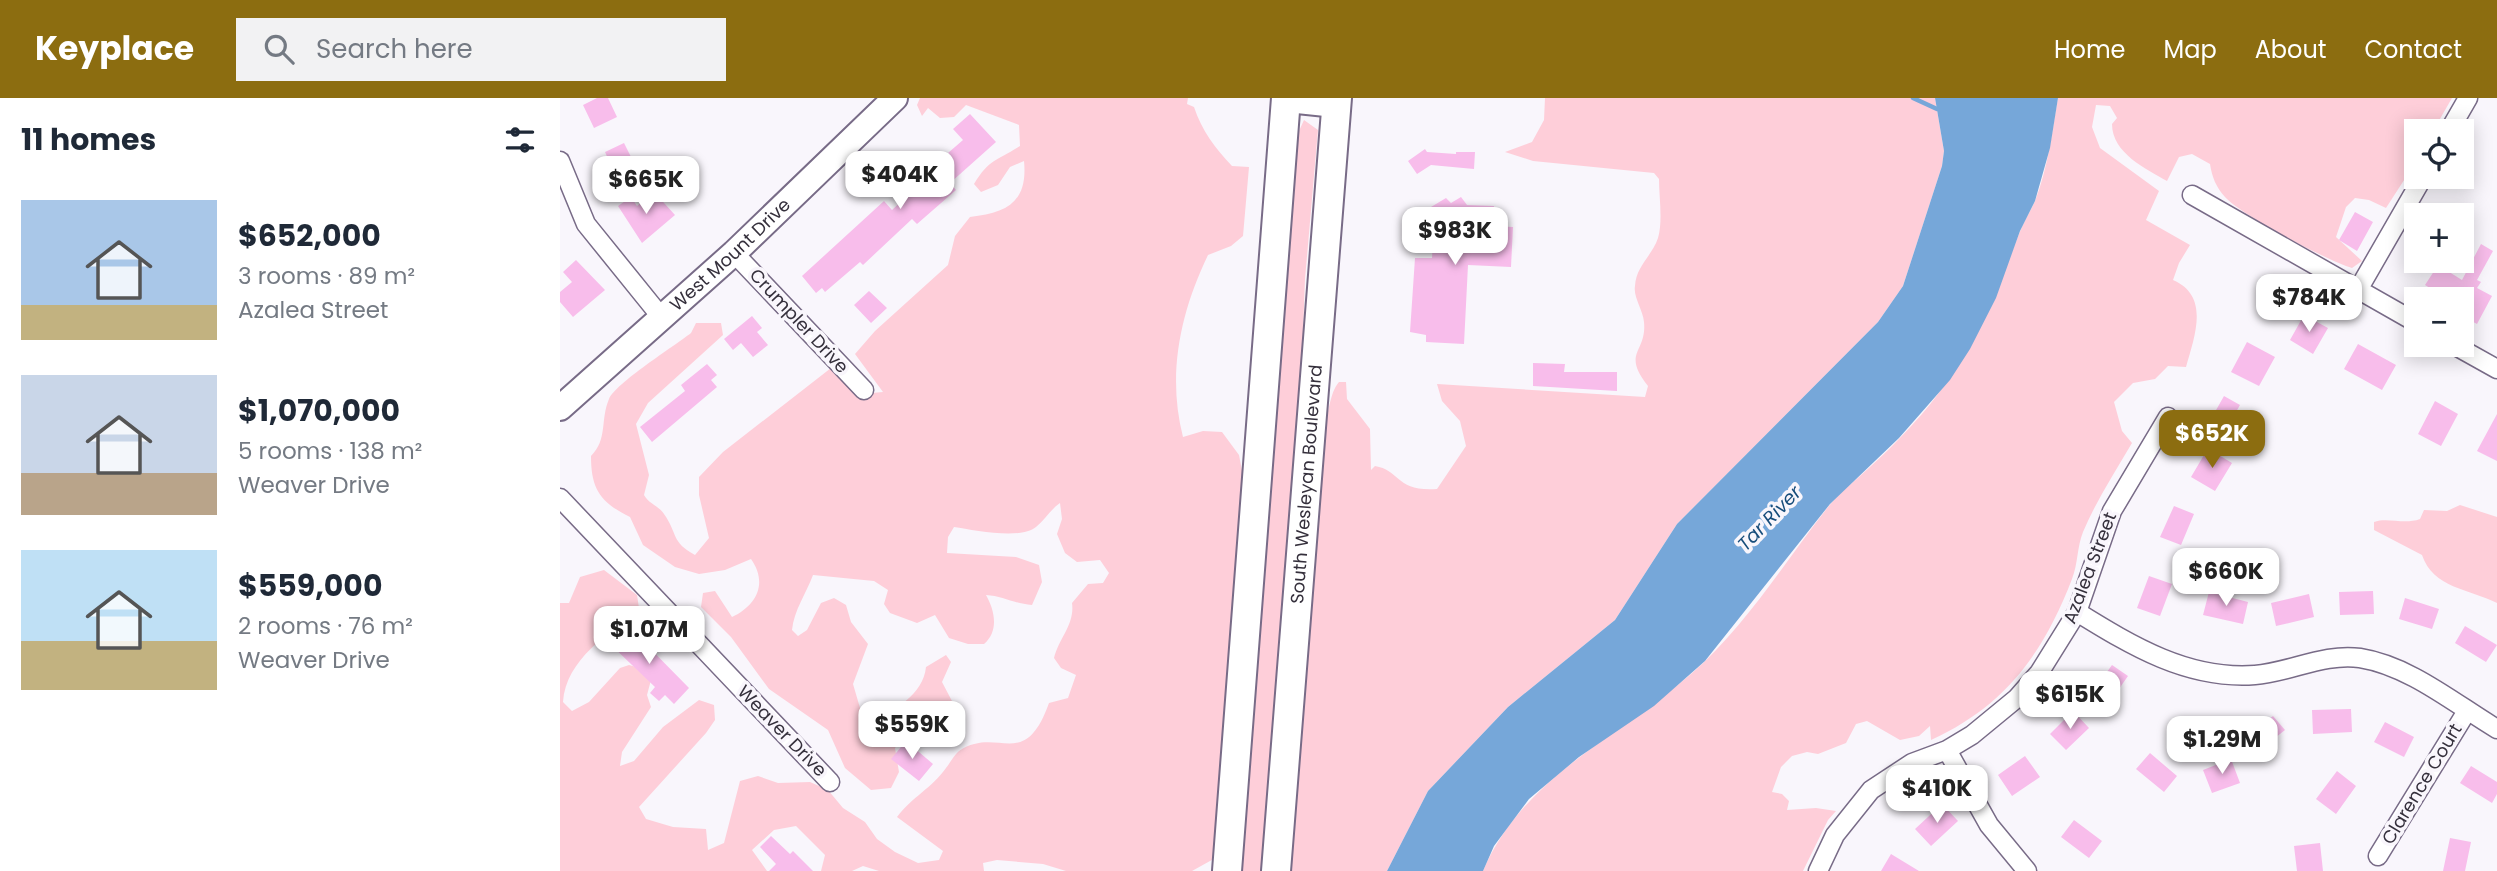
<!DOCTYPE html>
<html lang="en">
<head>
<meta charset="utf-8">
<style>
  body { margin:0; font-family:Poppins,sans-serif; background:#f2f2f3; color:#1f2937; height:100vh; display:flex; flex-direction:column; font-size:26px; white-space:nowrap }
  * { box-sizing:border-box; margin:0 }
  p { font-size:23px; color:#747a83 }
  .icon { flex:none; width:38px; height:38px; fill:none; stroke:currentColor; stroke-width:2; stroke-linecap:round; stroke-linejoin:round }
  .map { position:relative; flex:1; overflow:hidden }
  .drawer { display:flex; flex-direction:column; background:#fff; width:560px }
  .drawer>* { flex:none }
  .controls { position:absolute; left:1844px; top:21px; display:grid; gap:14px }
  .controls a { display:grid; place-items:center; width:70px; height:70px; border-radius:0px; background:#fff; box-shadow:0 4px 18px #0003; font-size:35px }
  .price { position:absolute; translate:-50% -60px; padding:0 16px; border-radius:14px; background:#fff; color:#222; font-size:23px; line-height:46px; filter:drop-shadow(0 2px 4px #0008) }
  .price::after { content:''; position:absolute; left:50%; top:42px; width:21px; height:16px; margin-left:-10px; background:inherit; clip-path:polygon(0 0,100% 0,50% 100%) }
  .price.current { background:#8c6d10; color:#fff }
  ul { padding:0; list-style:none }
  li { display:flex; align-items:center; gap:21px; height:175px; padding:0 21px }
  li span { display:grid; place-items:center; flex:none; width:196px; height:140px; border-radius:0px; color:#555 }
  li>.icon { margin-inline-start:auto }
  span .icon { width:84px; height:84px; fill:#fffc; stroke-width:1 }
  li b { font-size:30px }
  h2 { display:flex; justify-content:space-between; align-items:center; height:84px; padding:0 21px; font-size:30px }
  header { display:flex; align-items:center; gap:42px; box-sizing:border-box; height:98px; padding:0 35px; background:#8c6d10; color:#fff }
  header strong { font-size:33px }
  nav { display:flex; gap:38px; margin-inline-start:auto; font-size:24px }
  .search { width:490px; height:63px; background:#f2f2f3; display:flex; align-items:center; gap:18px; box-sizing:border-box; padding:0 24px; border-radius:0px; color:#747a83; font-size:26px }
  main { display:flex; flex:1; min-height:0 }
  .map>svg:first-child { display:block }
</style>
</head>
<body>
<header>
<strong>Keyplace</strong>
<div class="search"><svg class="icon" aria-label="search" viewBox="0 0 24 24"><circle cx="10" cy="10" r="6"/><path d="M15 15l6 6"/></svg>Search here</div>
<nav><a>Home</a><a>Map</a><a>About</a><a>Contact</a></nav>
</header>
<main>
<section class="drawer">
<h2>11 homes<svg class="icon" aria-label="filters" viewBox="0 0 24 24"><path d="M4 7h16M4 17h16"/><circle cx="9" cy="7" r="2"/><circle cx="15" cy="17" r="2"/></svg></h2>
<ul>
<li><span style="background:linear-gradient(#a9c7e8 75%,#c2b280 0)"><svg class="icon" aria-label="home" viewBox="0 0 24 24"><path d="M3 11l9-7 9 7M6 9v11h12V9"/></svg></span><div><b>$652,000</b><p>3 rooms · 89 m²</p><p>Azalea Street</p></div></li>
<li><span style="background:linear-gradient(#c9d6e8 70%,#b9a48a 0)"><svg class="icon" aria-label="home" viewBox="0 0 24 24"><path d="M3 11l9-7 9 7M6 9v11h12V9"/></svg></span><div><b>$1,070,000</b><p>5 rooms · 138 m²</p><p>Weaver Drive</p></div></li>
<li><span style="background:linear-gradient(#bfe0f5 65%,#c2b280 0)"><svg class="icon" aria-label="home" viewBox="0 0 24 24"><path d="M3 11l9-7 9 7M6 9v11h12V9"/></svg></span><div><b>$559,000</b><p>2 rooms · 76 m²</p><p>Weaver Drive</p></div></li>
</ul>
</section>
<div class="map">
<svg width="1937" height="773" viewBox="0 0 1937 773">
  <rect width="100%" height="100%" fill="#f9f6fc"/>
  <path fill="#feced9" d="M 360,0 L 628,0 L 627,6 L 634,9 C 642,33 655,50 672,68 L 689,69 L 683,138 L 671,148 L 648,157 C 620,215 607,277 623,339 L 643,333 L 662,334 L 679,357 L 684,383 L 669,561 L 659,758 L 632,773 L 506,773 L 483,766 L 437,762 L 423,765 L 424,773 L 319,773 L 303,768 L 292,773 L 261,773 L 265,757 L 236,728 L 214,732 L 192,752 L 207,773 L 0,773 L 0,505 L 9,505 L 20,479 L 44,472 L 77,497 L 79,510 C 49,536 6,561 3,604 L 12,613 L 29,604 L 60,570 L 69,567 L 84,571 L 91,582 L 87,597 L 91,609 L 62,654 L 60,668 L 74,663 L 103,629 L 139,602 L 154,607 L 155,622 L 146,635 L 79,709 L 86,721 L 113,729 L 146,731 L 148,752 L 164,745 L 180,683 L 198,678 L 218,685 L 250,684 L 268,692 L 283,710 L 305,724 L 317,741 L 335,754 L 358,765 L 379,762 L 383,753 L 337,719 C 353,698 371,691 386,670 C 390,665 394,657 399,653 C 438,627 464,675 489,605 L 508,600 L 516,577 L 501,570 L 494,560 C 499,540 515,526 512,505 L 528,486 L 543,485 L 549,475 L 540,462 L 517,464 L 505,455 L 497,436 L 502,421 L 500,405 C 490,412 485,422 476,429 C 460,442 414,432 394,429 L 388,439 L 387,455 L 456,459 L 479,467 L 482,484 L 472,507 C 455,506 443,498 426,497 C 435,513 439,533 424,546 L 408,546 L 389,540 L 375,517 L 357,525 L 330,515 L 324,506 L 328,492 L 314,483 L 253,477 C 246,496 234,512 232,532 L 238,538 L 247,532 L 261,505 L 274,500 L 286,507 L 291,524 L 308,546 L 293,586 L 305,627 L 315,628 C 334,609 363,598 366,569 L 386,557 L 391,564 L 382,584 L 393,605 L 387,609 L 371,604 L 335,650 L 339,674 L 331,690 L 311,692 L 285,670 L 268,632 L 209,591 L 171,539 L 141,509 L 143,495 L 155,493 L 172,519 C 197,507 208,485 191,461 L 165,472 L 139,476 L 115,469 L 83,447 L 70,419 C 40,404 31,391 31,358 C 48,341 40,322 49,301 C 56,285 113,249 131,235 L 136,225 L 161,225 L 163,237 L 88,305 L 76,326 L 89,377 L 84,397 C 89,406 99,408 104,416 C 118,436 111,444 135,457 L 149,440 L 139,397 L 139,379 L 163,354 L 271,270 L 300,296 L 323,294 L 295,256 L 315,233 L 388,167 L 395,138 L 410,119 C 447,115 468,104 464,63 L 450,69 L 438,87 L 421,94 L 414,86 C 430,60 437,63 460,48 L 459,27 L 406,7 L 394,19 L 380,20 L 368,10 L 362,18 L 357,7 Z
    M 985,0 L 1375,0 L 1384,53 L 1382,68 L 1343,188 L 1318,224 L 1117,426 L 1055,522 L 948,609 L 868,693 L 827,773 L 730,773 L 762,334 C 769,319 769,295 779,284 L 786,284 L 787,301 L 810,331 L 811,372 L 815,368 C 840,372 836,394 877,391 L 906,348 L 900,323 L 882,303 L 877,286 L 1085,299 L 1088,288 C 1061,254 1087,255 1084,224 C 1083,212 1073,199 1075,188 C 1076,168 1092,158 1098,140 C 1103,123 1099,99 1099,81 L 1094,75 L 973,63 L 945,54 L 972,44 L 984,22 Z
    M 1498,0 L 1892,0 L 1873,33 L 1857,33 L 1857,62 L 1826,110 L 1809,102 L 1795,100 L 1786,109 L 1776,139 L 1802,163 L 1792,170 C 1768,163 1681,117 1665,99 C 1656,89 1652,79 1650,66 L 1632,56 L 1619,59 L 1607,83 C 1586,71 1552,55 1552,26 L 1557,20 L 1550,8 L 1536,7 L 1532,29 L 1540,50 L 1599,93 L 1586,122 L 1630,147 L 1619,165 L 1613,182 C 1650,198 1635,237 1626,269 L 1608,268 L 1595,281 L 1573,285 L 1554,304 L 1562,333 L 1572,345 C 1555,374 1536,403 1523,434 C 1517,449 1518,466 1512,481 C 1483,556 1445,608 1371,642 L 1370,628 L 1359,638 L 1340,642 L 1307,623 L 1296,626 L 1286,645 L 1258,656 L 1247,654 L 1232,658 L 1221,669 L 1212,694 L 1222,696 L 1229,703 L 1227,712 L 1256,710 L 1276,713 L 1268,722 L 1243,773 L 923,773 C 963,679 1057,640 1131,576 C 1185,529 1224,465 1268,409 C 1280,394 1296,382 1310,369 C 1328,353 1346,334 1362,316 C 1411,259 1432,205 1459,136 C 1463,125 1470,114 1475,103 C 1488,70 1492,34 1498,0 Z
    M 744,22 L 758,32 L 745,181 L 738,371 L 707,773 L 677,773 L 729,55 Z
    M 1900,407 L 1937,419 L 1937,505 C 1909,491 1873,490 1862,457 L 1814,432 L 1814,424 C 1828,419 1844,427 1860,421 L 1864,412 L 1887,413 Z"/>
  <path fill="#76a7d9" d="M 1375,0 L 1498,0 L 1490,50 L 1475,103 L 1460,133 L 1436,200 L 1410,251 L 1390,282 L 1339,340 L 1270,406 L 1145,563 L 1094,608 L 1019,659 L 969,701 L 934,748 L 923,773 L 827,773 L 868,693 L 948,609 L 1055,522 L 1117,426 L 1318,224 L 1343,188 L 1382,68 L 1384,53 Z"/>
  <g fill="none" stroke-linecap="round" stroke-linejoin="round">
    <path stroke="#76a7d9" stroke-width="4.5" d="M 1353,0 L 1377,11"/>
  </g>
  <path fill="#f8bdeb" d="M 37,0 L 48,0 L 57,19 L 34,30 L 23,7 Z
    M 410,16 L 436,44 L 390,85 L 396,92 L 357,126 L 352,121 L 303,167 L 300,164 L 265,194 L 262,190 L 256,195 L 242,178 L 324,103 L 332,112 L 391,58 L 388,55 L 403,42 L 393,31 Z
    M 64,45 L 74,65 L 54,74 L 45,54 Z
    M 865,51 L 867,54 L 896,56 L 896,54 L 915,54 L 914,71 L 871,67 L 857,76 L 848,63 Z
    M 107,65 L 116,78 L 95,92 L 86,79 Z
    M 94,94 L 115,117 L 82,145 L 58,108 L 71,99 L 77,108 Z
    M 901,99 L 907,107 L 934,108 L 933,128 L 953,129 L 951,169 L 908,167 L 904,246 L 866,244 L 866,237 L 850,234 L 855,160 L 872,160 L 874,126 L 866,112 L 886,100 L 891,105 Z
    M 1795,114 L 1813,124 L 1797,153 L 1779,142 Z
    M 1921,146 L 1933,153 L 1917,182 L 1921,184 L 1917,190 L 1932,198 L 1917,226 L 1902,218 L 1902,201 L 1888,201 L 1865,187 L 1878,167 L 1902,182 Z
    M 16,162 L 45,192 L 13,219 L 0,204 L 0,194 L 12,184 L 3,174 Z
    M 309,193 L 327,210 L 311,225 L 294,207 Z
    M 1744,217 L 1768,230 L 1753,256 L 1730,242 Z
    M 192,218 L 202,230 L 197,234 L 208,247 L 193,259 L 181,245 L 173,252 L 164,241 Z
    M 1687,244 L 1715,259 L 1699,288 L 1671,274 Z
    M 1798,246 L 1836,267 L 1822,292 L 1784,271 Z
    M 973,265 L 1005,266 L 1004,274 L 1057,274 L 1057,293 L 973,288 Z
    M 147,266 L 157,277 L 151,282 L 157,289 L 92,344 L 80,329 L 125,293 L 121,287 Z
    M 1664,298 L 1680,307 L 1667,330 L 1651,321 Z
    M 1875,303 L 1898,316 L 1881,348 L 1858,336 Z
    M 1937,316 L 1937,363 L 1917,353 Z
    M 1652,353 L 1672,365 L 1655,393 L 1631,379 L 1644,357 L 1648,359 Z
    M 1614,408 L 1634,416 L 1621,447 L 1600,439 Z
    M 1589,478 L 1612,486 L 1600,518 L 1577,510 Z
    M 1813,493 L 1814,516 L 1780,517 L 1779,494 Z
    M 1649,494 L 1688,504 L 1683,526 L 1643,517 Z
    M 1749,496 L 1754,519 L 1716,528 L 1711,505 Z
    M 1845,500 L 1879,511 L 1872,531 L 1839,521 Z
    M 67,527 L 129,590 L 114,606 L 105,597 L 99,603 L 90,595 L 95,589 L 49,545 Z
    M 1905,528 L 1937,547 L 1926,564 L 1895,545 Z
    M 1552,567 L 1568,578 L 1547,608 L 1531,596 Z
    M 1791,611 L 1792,634 L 1753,636 L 1752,612 Z
    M 1513,613 L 1529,630 L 1506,652 L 1490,636 Z
    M 1713,618 L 1725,632 L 1696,655 L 1685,641 Z
    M 1825,624 L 1854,639 L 1844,659 L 1814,644 Z
    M 346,643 L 373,666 L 359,683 L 331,661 Z
    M 1590,655 L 1617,678 L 1604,694 L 1576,671 Z
    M 1465,658 L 1480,679 L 1452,698 L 1438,677 Z
    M 1671,661 L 1680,685 L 1652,695 L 1643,672 Z
    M 1911,668 L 1937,684 L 1937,696 L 1932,705 L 1900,685 Z
    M 1777,673 L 1796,688 L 1776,716 L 1756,701 Z
    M 1382,706 L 1398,723 L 1371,748 L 1355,731 Z
    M 1514,722 L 1542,743 L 1529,760 L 1501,739 Z
    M 211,738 L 230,756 L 233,753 L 253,773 L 209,773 L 216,766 L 200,749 Z
    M 1890,740 L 1911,744 L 1905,773 L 1883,773 Z
    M 1760,745 L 1763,773 L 1737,773 L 1734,748 Z
    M 1331,756 L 1359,773 L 1321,773 Z"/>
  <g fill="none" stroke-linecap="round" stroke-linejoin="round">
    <defs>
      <path id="minor" d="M 1889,33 L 1908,0
        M 0,63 L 26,126 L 102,220
        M 1632,97 L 1857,225
        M 174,155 L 304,292
        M 1798,192 L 1863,79
        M 1894,247 L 1937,271
        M 0,400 L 270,684
        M 1517,514 C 1572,548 1628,582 1695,577 C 1731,574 1764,555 1800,560 C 1850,568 1895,606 1937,631
        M 1387,652 L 1429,727 L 1467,773
        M 1818,758 L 1907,613
        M 1258,773 L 1275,737 L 1311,692 L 1352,665 L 1387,652 L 1412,637 L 1457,600 L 1479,575 L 1517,514 L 1552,413 L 1608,319"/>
      <g id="secondary">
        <path id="s1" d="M 0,310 L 174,155 L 335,0"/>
      </g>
      <g id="trunk">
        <path d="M 728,0 L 776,5"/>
        <path d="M 667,773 L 726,0"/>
        <path id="s2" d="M 716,773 L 777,0"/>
      </g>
    </defs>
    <use href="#minor" stroke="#786b87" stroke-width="21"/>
    <use href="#secondary" stroke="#786b87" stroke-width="28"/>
    <use href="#trunk" stroke="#786b87" stroke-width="32"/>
    <use href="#minor" stroke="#fff" stroke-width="18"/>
    <use href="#secondary" stroke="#fff" stroke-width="24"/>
    <use href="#trunk" stroke="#fff" stroke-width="28"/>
  </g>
  <g text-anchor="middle" stroke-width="7" stroke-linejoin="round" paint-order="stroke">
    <g font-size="18" fill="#35303c" stroke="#f9f6fc">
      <text dy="6" stroke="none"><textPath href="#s1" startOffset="229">West Mount Drive</textPath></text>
      <text transform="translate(239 223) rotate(47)" y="6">Crumpler Drive</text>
      <text dy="6" stroke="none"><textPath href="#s2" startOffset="388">South Wesleyan Boulevard</textPath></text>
      <text transform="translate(1530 470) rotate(-69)" y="6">Azalea Street</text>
      <text transform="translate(222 633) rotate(46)" y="6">Weaver Drive</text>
      <text transform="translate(1862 686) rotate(-59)" y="6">Clarence Court</text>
    </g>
    <g font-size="19" font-style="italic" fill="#174d7b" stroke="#f9f6fc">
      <text transform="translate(1209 420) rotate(-46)" y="7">Tar River</text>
    </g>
  </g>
</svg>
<div class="controls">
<a><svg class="icon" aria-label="locate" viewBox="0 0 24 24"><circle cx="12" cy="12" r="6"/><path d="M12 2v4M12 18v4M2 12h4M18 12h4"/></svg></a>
<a>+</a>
<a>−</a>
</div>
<b class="price" style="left:340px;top:113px">$404K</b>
<b class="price" style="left:86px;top:118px">$665K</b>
<b class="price" style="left:895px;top:169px">$983K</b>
<b class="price" style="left:1749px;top:236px">$784K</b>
<b class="price current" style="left:1652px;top:372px">$652K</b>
<b class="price" style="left:1666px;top:510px">$660K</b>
<b class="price" style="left:89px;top:568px">$1.07M</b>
<b class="price" style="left:1510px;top:633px">$615K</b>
<b class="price" style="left:352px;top:663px">$559K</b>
<b class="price" style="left:1662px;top:678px">$1.29M</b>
<b class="price" style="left:1377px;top:727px">$410K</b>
</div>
</main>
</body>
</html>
